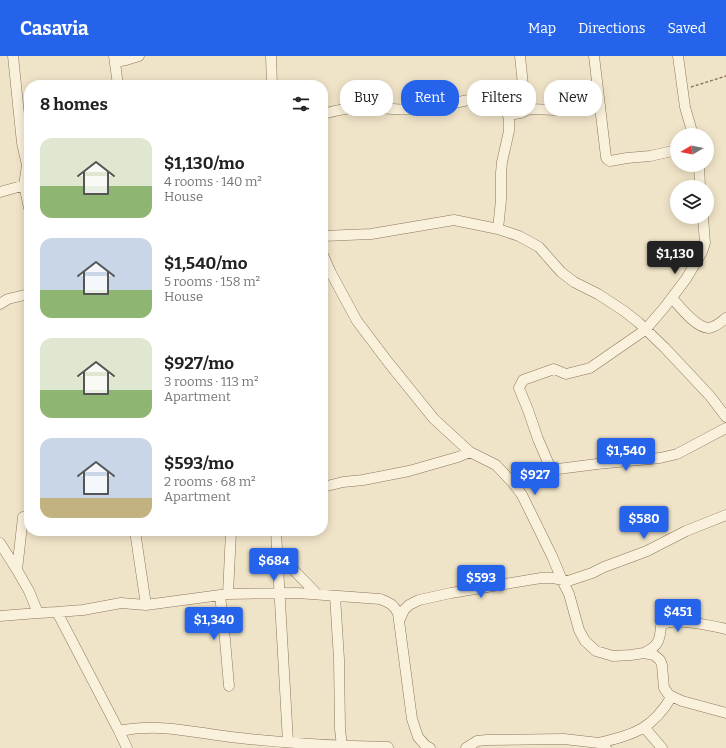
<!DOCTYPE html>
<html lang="en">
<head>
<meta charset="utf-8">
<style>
  body { margin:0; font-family:Bitter,serif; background:#f6f6f6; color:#222; height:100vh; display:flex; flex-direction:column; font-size:15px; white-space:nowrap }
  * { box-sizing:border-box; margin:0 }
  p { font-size:13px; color:#767676 }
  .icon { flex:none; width:22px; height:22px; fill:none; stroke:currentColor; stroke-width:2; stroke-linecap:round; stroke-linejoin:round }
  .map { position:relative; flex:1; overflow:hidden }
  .sheet { position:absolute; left:24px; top:24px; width:304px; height:456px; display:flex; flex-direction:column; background:#fff; border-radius:16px; box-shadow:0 2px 10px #0003 }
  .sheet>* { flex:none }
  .banner { position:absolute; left:340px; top:24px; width:326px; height:36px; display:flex; gap:8px }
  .needle { width:26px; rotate:260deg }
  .buttons { position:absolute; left:670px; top:72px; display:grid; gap:8px }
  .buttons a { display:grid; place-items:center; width:44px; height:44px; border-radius:50%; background:#fff; box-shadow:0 2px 10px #0003; font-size:20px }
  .price { position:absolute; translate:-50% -34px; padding:0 9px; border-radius:4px; background:#2563eb; color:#fff; font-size:13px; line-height:26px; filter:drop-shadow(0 1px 2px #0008) }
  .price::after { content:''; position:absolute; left:50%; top:24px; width:12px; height:9px; margin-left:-6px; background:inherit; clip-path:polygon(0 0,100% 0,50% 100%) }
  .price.on { background:#222; color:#fff }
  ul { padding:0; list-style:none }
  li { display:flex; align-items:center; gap:12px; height:100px; padding:0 16px }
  li span { display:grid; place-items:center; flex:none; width:112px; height:80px; border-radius:12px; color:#555 }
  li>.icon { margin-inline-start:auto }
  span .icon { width:48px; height:48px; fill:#fffc; stroke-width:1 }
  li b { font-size:17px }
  h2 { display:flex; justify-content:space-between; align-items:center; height:48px; padding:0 16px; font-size:17px }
  .tag { padding:0 14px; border-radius:16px; background:#fff; box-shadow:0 2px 10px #0003; font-size:14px; line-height:36px }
  .tag.on { background:#2563eb; color:#fff }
  header { display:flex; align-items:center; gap:24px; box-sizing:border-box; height:56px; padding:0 20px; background:#2563eb; color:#fff }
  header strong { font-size:19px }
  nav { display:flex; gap:22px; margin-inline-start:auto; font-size:14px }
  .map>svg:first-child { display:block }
</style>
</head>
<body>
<header>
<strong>Casavia</strong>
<nav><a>Map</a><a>Directions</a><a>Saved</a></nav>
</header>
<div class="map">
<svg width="726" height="692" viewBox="0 0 726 692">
  <rect width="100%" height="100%" fill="#f0e4c8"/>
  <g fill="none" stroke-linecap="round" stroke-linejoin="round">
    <defs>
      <path id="minor" d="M 13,0 L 22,87 L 27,109 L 24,129 L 29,152
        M 114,0 L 118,29
        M 271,0 L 272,29
        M 520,0 L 523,29 L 529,53
        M 594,0 L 606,101 L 607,103 L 610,105 L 627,102 L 650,100 L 677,94
        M 678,0 L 685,51 L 693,79
        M 115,6 L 126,4 L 139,0
        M 323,58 C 337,54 351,51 366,51 C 384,52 402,55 421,53 C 437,51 453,47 469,44 C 479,42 490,42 499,39 L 506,54 L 514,58 L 521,57 L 529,53 L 556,54 L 600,49
        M 699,109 L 700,131
        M 0,136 L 29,128
        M 498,173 L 501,144 L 501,117 L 502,106 L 509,75 L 509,63 L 506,54
        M 323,180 L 371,178 L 454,164 L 498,173 L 519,180 L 539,191 L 561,216 L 574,226 L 598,238 L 624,255 L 638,266 L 665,292 L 710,340 L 726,361
        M 323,199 L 331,217 L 357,265 L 388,306 L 434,363 L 470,396 L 496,409 L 513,427 L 522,439 L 552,500 L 562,524 L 569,538 L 579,574 L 585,585 L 596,595 L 613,600 L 631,599 L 644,597 L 654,599 L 660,604 L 662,609 L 664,632 L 669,639 L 682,645 L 726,657
        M 672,242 C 680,251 696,272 709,272 C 716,271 721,266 726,262
        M 0,248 L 8,243 L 29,238
        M 550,411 L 538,383 L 528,354 L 519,332 L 523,324 L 554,313 L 566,318 L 590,312 L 645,274 L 664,252 L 686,223 L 702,196 L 705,187 L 703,161
        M 513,427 L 550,411 L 558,413 L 597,408 L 660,402 L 677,398 L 726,372
        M 323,431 L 343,426 L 363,424 L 409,415 L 458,401 L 470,396
        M 135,475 L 146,549
        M 276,475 L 288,686
        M 0,487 L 17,514 L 29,535 L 38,557
        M 277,497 L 317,538
        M 17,514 L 23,461
        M 228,538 L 231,475
        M 220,539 L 225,584 L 229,630
        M 335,540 L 339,603 L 340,673 L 342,690
        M 57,556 L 119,675 L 127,692
        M 0,560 L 38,557 L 57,556 L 83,554 L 121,547 L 146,549 L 228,538 L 297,537 L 380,543 C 390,547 393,548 398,557 L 412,663 L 418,681 L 426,690 L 430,692
        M 400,563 L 404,554 L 409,549 L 419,544 L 451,537 L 541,522 L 553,522 L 568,525 L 592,517 L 604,511 L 647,495 L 686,475 L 726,459
        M 644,597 C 658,590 660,585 661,570 C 671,560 712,570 726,573
        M 644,671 L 662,692
        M 119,675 C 160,667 191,676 231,681 C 283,687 335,690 388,691
        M 599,687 C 634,678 652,674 672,640
        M 466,692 L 477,685 L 487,684 L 564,683 L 599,687 L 606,692"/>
    </defs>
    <use href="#minor" stroke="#8d765c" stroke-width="11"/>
    <path stroke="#8d765c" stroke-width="1.5" stroke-dasharray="3 2" stroke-linecap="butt" d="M 691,31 L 726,20"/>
    <use href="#minor" stroke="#faf1dc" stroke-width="10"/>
  </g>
</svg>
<div class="buttons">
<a><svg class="needle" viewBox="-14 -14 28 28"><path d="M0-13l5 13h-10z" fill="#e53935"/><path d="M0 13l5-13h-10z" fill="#767676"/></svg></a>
<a><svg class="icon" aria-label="layers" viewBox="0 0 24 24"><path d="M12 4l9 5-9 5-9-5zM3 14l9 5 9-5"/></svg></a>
</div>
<b class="price on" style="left:675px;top:219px">$1,130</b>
<b class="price" style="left:626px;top:416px">$1,540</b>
<b class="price" style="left:535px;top:440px">$927</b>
<b class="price" style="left:644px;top:484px">$580</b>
<b class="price" style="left:274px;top:526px">$684</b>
<b class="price" style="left:481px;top:543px">$593</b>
<b class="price" style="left:678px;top:577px">$451</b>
<b class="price" style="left:214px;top:585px">$1,340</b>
<div class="banner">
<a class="tag">Buy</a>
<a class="tag on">Rent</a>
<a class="tag">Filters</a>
<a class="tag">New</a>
</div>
<section class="sheet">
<h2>8 homes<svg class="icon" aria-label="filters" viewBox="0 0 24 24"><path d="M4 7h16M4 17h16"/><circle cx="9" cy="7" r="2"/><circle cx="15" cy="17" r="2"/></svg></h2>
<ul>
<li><span style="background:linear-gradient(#dfe7d0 60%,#8fb573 0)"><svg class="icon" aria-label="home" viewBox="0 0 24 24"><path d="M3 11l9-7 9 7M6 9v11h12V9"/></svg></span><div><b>$1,130/mo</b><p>4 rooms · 140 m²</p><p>House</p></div></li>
<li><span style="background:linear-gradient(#c9d6e8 65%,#8fb573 0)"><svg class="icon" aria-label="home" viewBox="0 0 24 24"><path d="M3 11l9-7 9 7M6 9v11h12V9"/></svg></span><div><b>$1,540/mo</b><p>5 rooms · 158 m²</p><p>House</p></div></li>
<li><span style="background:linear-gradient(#dfe7d0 65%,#8fb573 0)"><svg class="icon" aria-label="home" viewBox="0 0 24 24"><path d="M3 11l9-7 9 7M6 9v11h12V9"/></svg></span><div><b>$927/mo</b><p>3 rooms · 113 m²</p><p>Apartment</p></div></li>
<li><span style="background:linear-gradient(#c9d6e8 75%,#c2b280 0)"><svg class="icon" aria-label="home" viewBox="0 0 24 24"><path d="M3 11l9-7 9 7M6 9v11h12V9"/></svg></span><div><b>$593/mo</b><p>2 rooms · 68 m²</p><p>Apartment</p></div></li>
</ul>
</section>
</div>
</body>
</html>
